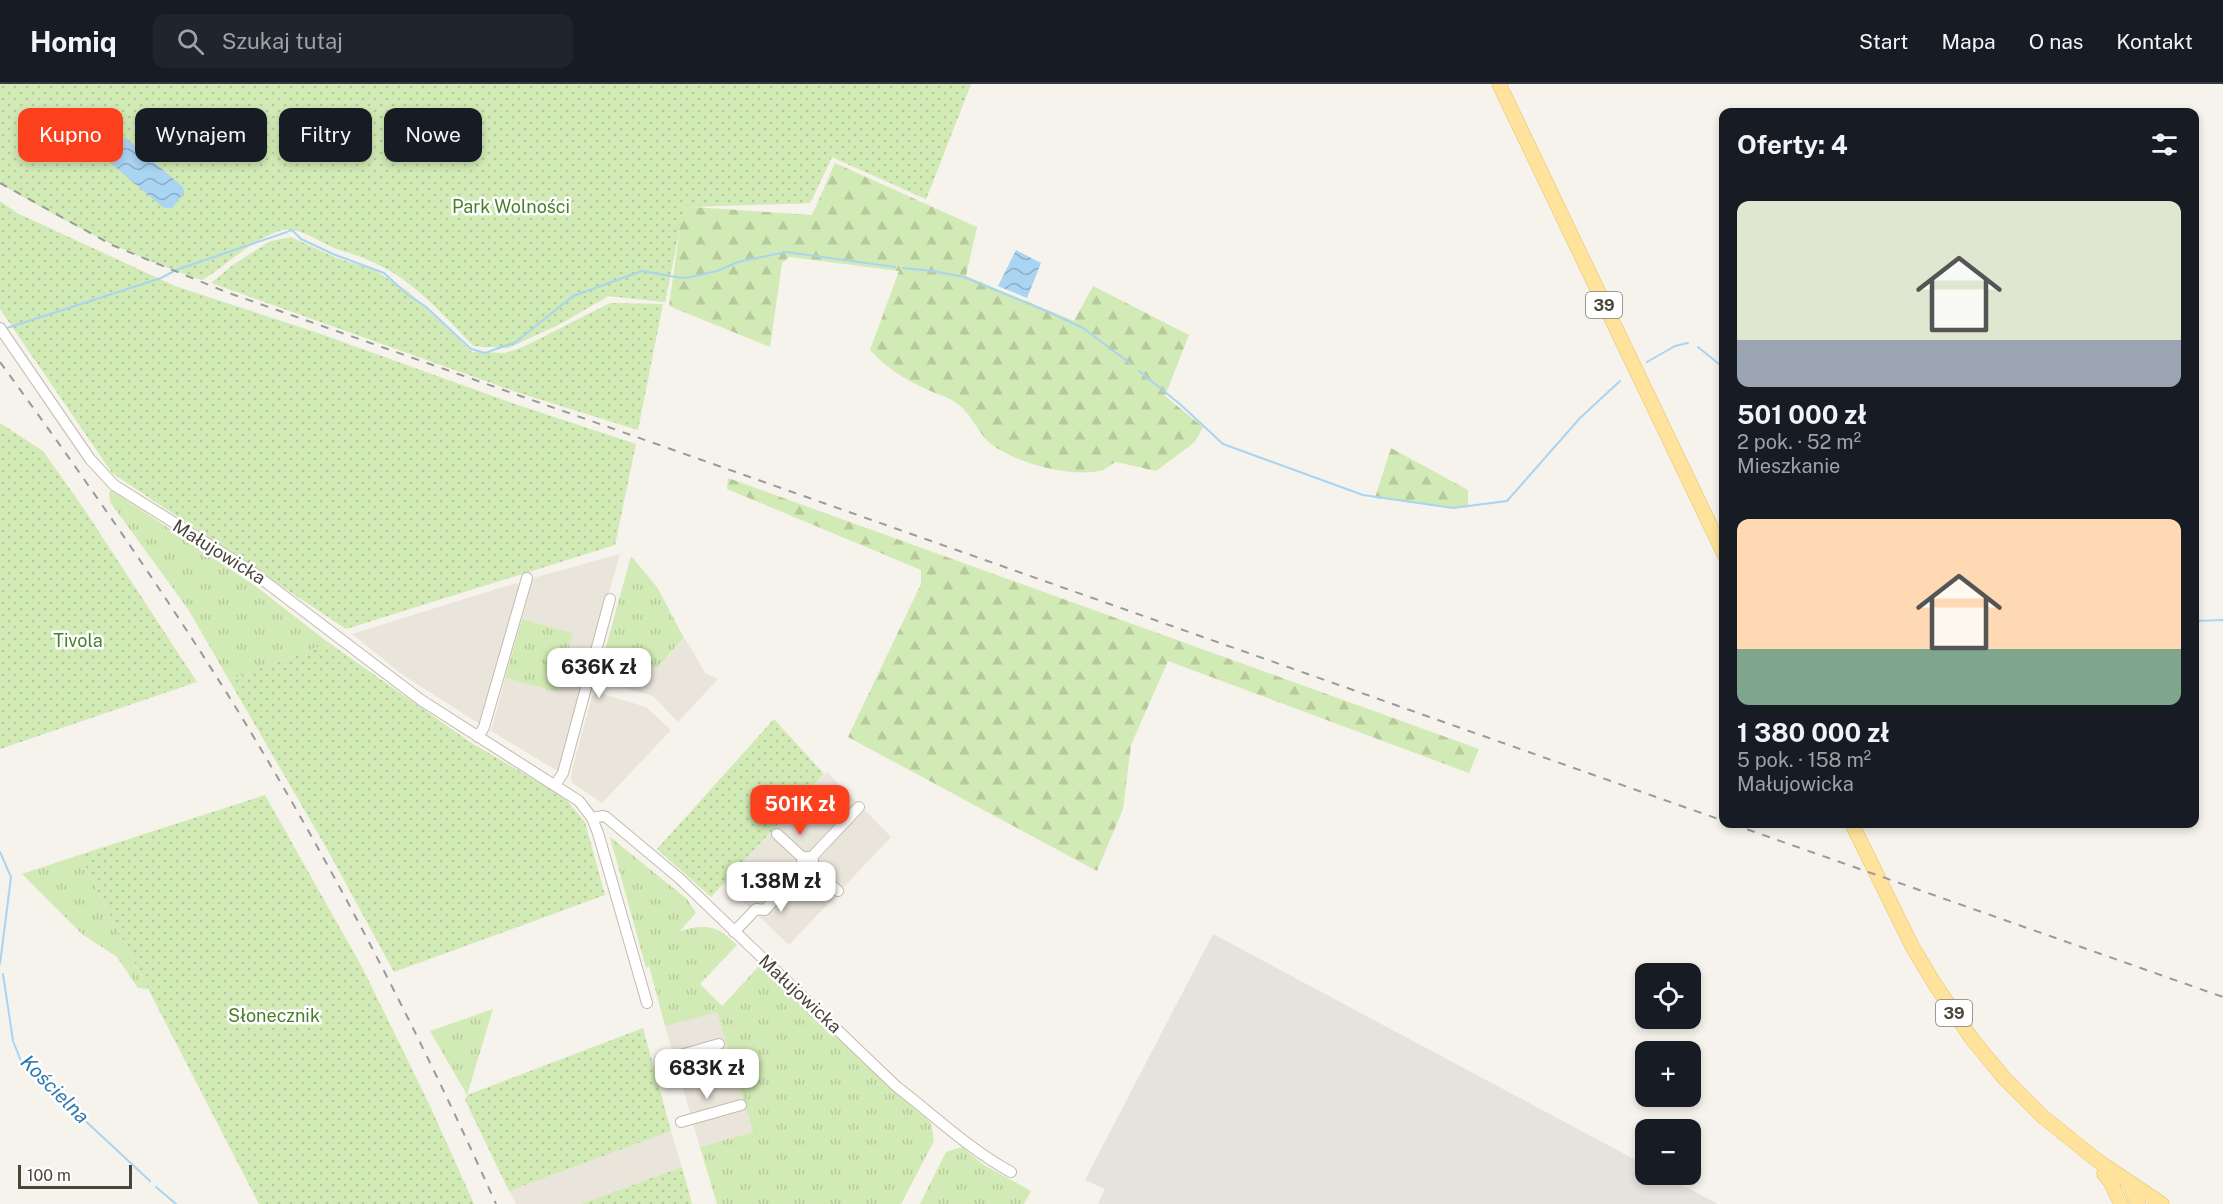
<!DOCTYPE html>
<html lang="pl">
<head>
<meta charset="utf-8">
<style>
  body { margin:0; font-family:"Public Sans",sans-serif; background:#20242c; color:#f1f3f6; height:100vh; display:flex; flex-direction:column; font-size:22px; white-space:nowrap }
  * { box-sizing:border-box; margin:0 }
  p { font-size:20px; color:#9ea1a6 }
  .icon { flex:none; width:33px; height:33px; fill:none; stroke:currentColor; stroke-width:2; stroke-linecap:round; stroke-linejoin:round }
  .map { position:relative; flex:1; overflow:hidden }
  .details { position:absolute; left:1719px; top:24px; width:480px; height:720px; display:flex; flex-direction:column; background:#171b24; border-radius:12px; box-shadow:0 3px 9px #0003 }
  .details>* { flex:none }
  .hud { position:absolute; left:18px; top:24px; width:570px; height:54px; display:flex; gap:12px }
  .controls { position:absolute; left:1635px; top:879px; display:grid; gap:12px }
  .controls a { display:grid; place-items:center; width:66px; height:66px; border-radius:12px; background:#171b24; box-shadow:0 3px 9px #0003; font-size:30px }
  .scale { position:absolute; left:18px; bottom:15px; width:114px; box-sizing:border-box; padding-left:6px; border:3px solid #4b4439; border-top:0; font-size:16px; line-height:21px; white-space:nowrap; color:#4b4439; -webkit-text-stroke:4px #fff; paint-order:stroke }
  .price { position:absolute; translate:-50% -51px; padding:0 14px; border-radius:12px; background:#fff; color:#222; font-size:20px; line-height:39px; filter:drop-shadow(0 2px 3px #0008) }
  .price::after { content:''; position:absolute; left:50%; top:36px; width:18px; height:14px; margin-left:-9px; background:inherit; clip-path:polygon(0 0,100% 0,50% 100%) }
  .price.active { background:#fc3f1d; color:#fff }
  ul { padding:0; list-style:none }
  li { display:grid; align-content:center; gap:12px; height:318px; padding:0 18px }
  li span { display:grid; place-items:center; height:186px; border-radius:12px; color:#555 }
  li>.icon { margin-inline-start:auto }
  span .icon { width:108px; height:108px; fill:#fffc; stroke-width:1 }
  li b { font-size:26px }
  h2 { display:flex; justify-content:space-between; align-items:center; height:72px; padding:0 18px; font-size:26px }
  .chip { padding:0 21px; border-radius:12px; background:#171b24; box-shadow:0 3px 9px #0003; font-size:21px; line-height:54px }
  .chip.active { background:#fc3f1d; color:#fff }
  header { display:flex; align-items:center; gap:36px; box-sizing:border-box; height:84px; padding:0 30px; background:#171b24; border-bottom:2px solid #363941 }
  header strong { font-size:28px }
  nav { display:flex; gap:33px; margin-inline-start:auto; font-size:21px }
  .search { width:420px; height:54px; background:#20242c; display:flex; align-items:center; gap:15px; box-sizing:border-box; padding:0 21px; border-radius:12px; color:#9ea1a6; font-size:22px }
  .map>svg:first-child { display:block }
</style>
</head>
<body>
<header>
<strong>Homiq</strong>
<div class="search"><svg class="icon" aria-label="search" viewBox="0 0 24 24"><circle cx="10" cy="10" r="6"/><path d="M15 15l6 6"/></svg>Szukaj tutaj</div>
<nav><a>Start</a><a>Mapa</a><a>O nas</a><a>Kontakt</a></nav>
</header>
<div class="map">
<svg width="2223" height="1120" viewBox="0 0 2223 1120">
  <defs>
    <pattern id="grass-tufts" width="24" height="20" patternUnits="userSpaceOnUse" patternTransform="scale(1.5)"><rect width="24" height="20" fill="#d2eab5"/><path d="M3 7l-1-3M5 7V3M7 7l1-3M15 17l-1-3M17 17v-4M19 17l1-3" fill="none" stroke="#b6ca9c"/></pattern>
    <pattern id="forest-firs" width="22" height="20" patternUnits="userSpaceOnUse" patternTransform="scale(1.5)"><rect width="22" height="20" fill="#d2eab5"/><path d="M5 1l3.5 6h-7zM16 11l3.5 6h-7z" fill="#b6ca9c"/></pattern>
    <pattern id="park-dots" width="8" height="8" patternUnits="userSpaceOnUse" patternTransform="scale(1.5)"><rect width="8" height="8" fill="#d2eab5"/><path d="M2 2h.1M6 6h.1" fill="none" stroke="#b6ca9c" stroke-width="1.8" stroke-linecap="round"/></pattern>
    <pattern id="water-waves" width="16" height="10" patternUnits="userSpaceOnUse" patternTransform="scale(1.5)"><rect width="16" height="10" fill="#a9d4f2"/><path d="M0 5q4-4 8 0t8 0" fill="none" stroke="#8caec5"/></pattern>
  </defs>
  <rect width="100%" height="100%" fill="#f6f3ec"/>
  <path fill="#eae5da" d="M 620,470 L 559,688 L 491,647 L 505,594 L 557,608 L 572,549 L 522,535 L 533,494 Z
    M 516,499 L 519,502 L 481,641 L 403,591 L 352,550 Z
    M 685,554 L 705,589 L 718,595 L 678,638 L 653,612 L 602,598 L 598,591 L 604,570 L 657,584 Z
    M 599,609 L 646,623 L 671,646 L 602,719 L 572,699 L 571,690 L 592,612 Z
    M 827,688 L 891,753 L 789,861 L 724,799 Z
    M 717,927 L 753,1048 L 700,1063 L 665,942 Z
    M 671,1047 L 682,1083 L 581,1120 L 516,1120 L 509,1107 Z"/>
  <path fill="#e6e2dd" d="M 1213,850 L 1645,1081 L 1646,1090 L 1663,1091 L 1718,1120 L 1098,1120 L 1105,1105 L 1085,1096 Z"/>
  <path fill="url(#grass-tufts)" d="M 111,406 L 254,501 L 329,559 L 229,596 L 188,525 L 110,418 L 109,409 Z
    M 631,472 L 657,503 L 684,554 L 657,584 L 604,570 Z
    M 522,535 L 573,549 L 557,608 L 505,594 Z
    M 610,753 L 687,815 L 696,829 L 680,847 C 708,840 716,841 737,861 L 700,900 L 722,922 L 760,881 L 895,1008 L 931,1039 L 934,1057 L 901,1120 L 717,1120 L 700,1063 L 753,1048 L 717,928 L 665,942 L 649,882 L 646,884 Z
    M 79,771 L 148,905 L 138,904 L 117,873 L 82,850 L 22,790 Z
    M 493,925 L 467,1011 L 430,947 Z
    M 962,1063 L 984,1081 L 1031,1107 L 1024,1120 L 920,1120 L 946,1068 Z"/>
  <path fill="url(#forest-firs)" d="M 0,0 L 971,0 L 926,115 L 832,73 L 810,119 L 693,123 L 812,131 L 835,79 L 977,143 L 966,192 L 1074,237 L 1093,202 L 1189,251 L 1165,312 L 1203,343 L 1195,358 L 1156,387 L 1116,378 C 1111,380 1105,386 1100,387 C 1070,393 1015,379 991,360 C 978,349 972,331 959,321 C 950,313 936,310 926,305 C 904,295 886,284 870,266 L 899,187 L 789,173 L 782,179 L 770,263 L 669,222 L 680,143 L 665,218 L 608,212 L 562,239 L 508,264 L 474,262 C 444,232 413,195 373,178 C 359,171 344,168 330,162 C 315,155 296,141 279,147 C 251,156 227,181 202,196 C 132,173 63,137 0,99 Z
    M 1391,364 L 1468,406 L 1468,422 L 1454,424 L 1375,414 Z
    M 728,394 L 1479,665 L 1469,689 L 1168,577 L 1131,661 L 1123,725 L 1097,787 L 848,653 L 921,500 L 921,486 L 727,405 Z"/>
  <path fill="url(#park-dots)" d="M 0,0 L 971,0 L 926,115 L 832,73 L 810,119 L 684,122 L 665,218 L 608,212 L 562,239 L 508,264 L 474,262 C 444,232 413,195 373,178 C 359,171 344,168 330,162 C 315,155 296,141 279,147 C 251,156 227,181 202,196 C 132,173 63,137 0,99 Z
    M 0,117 L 17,129 L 175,202 L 318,249 L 512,319 L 636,360 L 615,461 L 346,545 L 112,389 L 0,225 Z
    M 291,153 L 337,174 L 374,186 L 408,207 L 472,268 L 505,269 L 523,263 L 610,219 L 663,220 L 638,346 L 516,308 L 211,199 L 234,180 L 271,157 Z
    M 0,339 L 43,367 L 84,425 L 197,598 L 0,665 Z
    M 329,559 L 470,658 L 564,713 L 585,738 L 605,811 L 394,888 L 327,765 L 229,596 Z
    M 774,635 L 824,690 L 711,813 L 657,765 Z
    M 265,711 L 363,885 L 431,1024 L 474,1120 L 259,1120 L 79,771 Z
    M 643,944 L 671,1047 L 509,1107 L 465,1016 L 467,1011 Z
    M 682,1083 L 692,1120 L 581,1120 Z"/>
  <path fill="url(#water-waves)" d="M 123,54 L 127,55 L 183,103 L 184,109 L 172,124 L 164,124 L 108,77 L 107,70 Z
    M 1016,166 L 1041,179 L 1027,214 L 998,202 Z"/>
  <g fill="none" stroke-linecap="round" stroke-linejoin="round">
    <path stroke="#a9d4f2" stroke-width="2" d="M 289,147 L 292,146 L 301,155 L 333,170 L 384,189 L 408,211 L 425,222 L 471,265 L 485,269 L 516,258 L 573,212 L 642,187 L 682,194 L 691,193 L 717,187 L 738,178 L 786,168 L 895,183
      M 903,184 L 933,187 L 964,193 L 1051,229 L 1083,244 L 1131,280
      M 7,244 L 161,194 L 176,186 L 287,148
      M 1698,263 L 1724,284
      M 1647,278 L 1675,262 L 1688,259
      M 1139,287 L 1181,321 L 1223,360 L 1363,411 L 1453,424 L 1507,417 L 1580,334 L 1620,297
      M 2195,537 L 2223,536
      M 0,768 L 11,793 L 0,880
      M 3,890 L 13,957 L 21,977 L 150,1097
      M 156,1103 L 176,1120"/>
    <defs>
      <path id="minor" d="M 0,244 L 90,375 L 114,401 L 251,487 L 421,616 L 579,717 L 592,734 L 598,749 L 647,919
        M 478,653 L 484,643 L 527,494
        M 555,701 L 563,689 L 610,515
        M 592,734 L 603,732 L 606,733 L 679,794 L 897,1003 C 935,1032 969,1065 1011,1088
        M 777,750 L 803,774
        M 811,774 L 859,723
        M 811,782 L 838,807
        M 734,848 L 756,825 L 765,826 L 804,783 L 811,782 L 813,777 L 808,773 L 803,774 L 802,778 L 804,783
        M 663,976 L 719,960
        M 681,1038 L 741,1021"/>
      <path id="major" d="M 1499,0 L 1724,470
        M 1852,740 L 1912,862 L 1934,899 L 1972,955 L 2005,995 L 2042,1032 L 2098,1077 L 2162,1120
        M 2104,1090 L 2110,1097 L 2121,1120
        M 2129,1098 L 2138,1120"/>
    </defs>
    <use href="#minor" stroke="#c2bbae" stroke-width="12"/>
    <use href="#major" stroke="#e6c16a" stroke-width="15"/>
    <use href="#minor" stroke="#fff" stroke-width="10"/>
    <use href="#major" stroke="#ffe39c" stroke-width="14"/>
    <path stroke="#9a9a9a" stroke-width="2" stroke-dasharray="8 8" stroke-linecap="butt" d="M 0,99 L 112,161 L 226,208 L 1724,737
      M 0,278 C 81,389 160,502 233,619 C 332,780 419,948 496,1120
      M 1732,740 L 2223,913"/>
  </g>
  <g text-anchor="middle" stroke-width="5" stroke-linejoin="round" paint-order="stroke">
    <g fill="#fff" stroke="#817c74" stroke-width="1.5">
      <rect x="1586" y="208" width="36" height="26" rx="4.5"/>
      <rect x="1936" y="916" width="36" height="26" rx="4.5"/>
    </g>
    <g font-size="16" font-weight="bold" fill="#4b4439">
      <text x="1604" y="227">39</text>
      <text x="1954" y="935">39</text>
    </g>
    <g font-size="18" fill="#4a7f2a" stroke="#fff">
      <text x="511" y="129">Park Wolności</text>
      <text x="78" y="563">Tivola</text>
      <text x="274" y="938">Słonecznik</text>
    </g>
    <g font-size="18" fill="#4b4439" stroke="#fff">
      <text transform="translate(219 468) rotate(32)" y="6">Małujowicka</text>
      <text transform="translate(800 910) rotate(43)" y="6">Małujowicka</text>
    </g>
    <g font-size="20" font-style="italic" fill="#2e7ab2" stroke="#fff">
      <text transform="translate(55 1005) rotate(45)" y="7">Kościelna</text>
    </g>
  </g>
</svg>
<div class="controls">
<a><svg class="icon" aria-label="locate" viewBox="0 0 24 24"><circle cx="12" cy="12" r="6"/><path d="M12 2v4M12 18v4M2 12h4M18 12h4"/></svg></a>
<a>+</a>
<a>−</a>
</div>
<div class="scale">100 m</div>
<b class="price" style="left:599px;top:615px">636K zł</b>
<b class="price active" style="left:800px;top:752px">501K zł</b>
<b class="price" style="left:781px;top:829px">1.38M zł</b>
<b class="price" style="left:707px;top:1016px">683K zł</b>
<div class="hud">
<a class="chip active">Kupno</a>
<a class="chip">Wynajem</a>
<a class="chip">Filtry</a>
<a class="chip">Nowe</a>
</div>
<section class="details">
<h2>Oferty: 4<svg class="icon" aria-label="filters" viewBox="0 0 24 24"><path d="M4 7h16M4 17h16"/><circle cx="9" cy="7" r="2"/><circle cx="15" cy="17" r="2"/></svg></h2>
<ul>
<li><span style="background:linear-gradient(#dfe7d0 75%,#9aa5b1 0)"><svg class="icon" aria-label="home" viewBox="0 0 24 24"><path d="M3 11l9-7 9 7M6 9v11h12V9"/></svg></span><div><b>501 000 zł</b><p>2 pok. · 52 m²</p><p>Mieszkanie</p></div></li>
<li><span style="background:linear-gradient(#ffd9b3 70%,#7fa58c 0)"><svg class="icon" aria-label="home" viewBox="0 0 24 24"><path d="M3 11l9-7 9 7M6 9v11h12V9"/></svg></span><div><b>1 380 000 zł</b><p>5 pok. · 158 m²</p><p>Małujowicka</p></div></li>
</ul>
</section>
</div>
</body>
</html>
